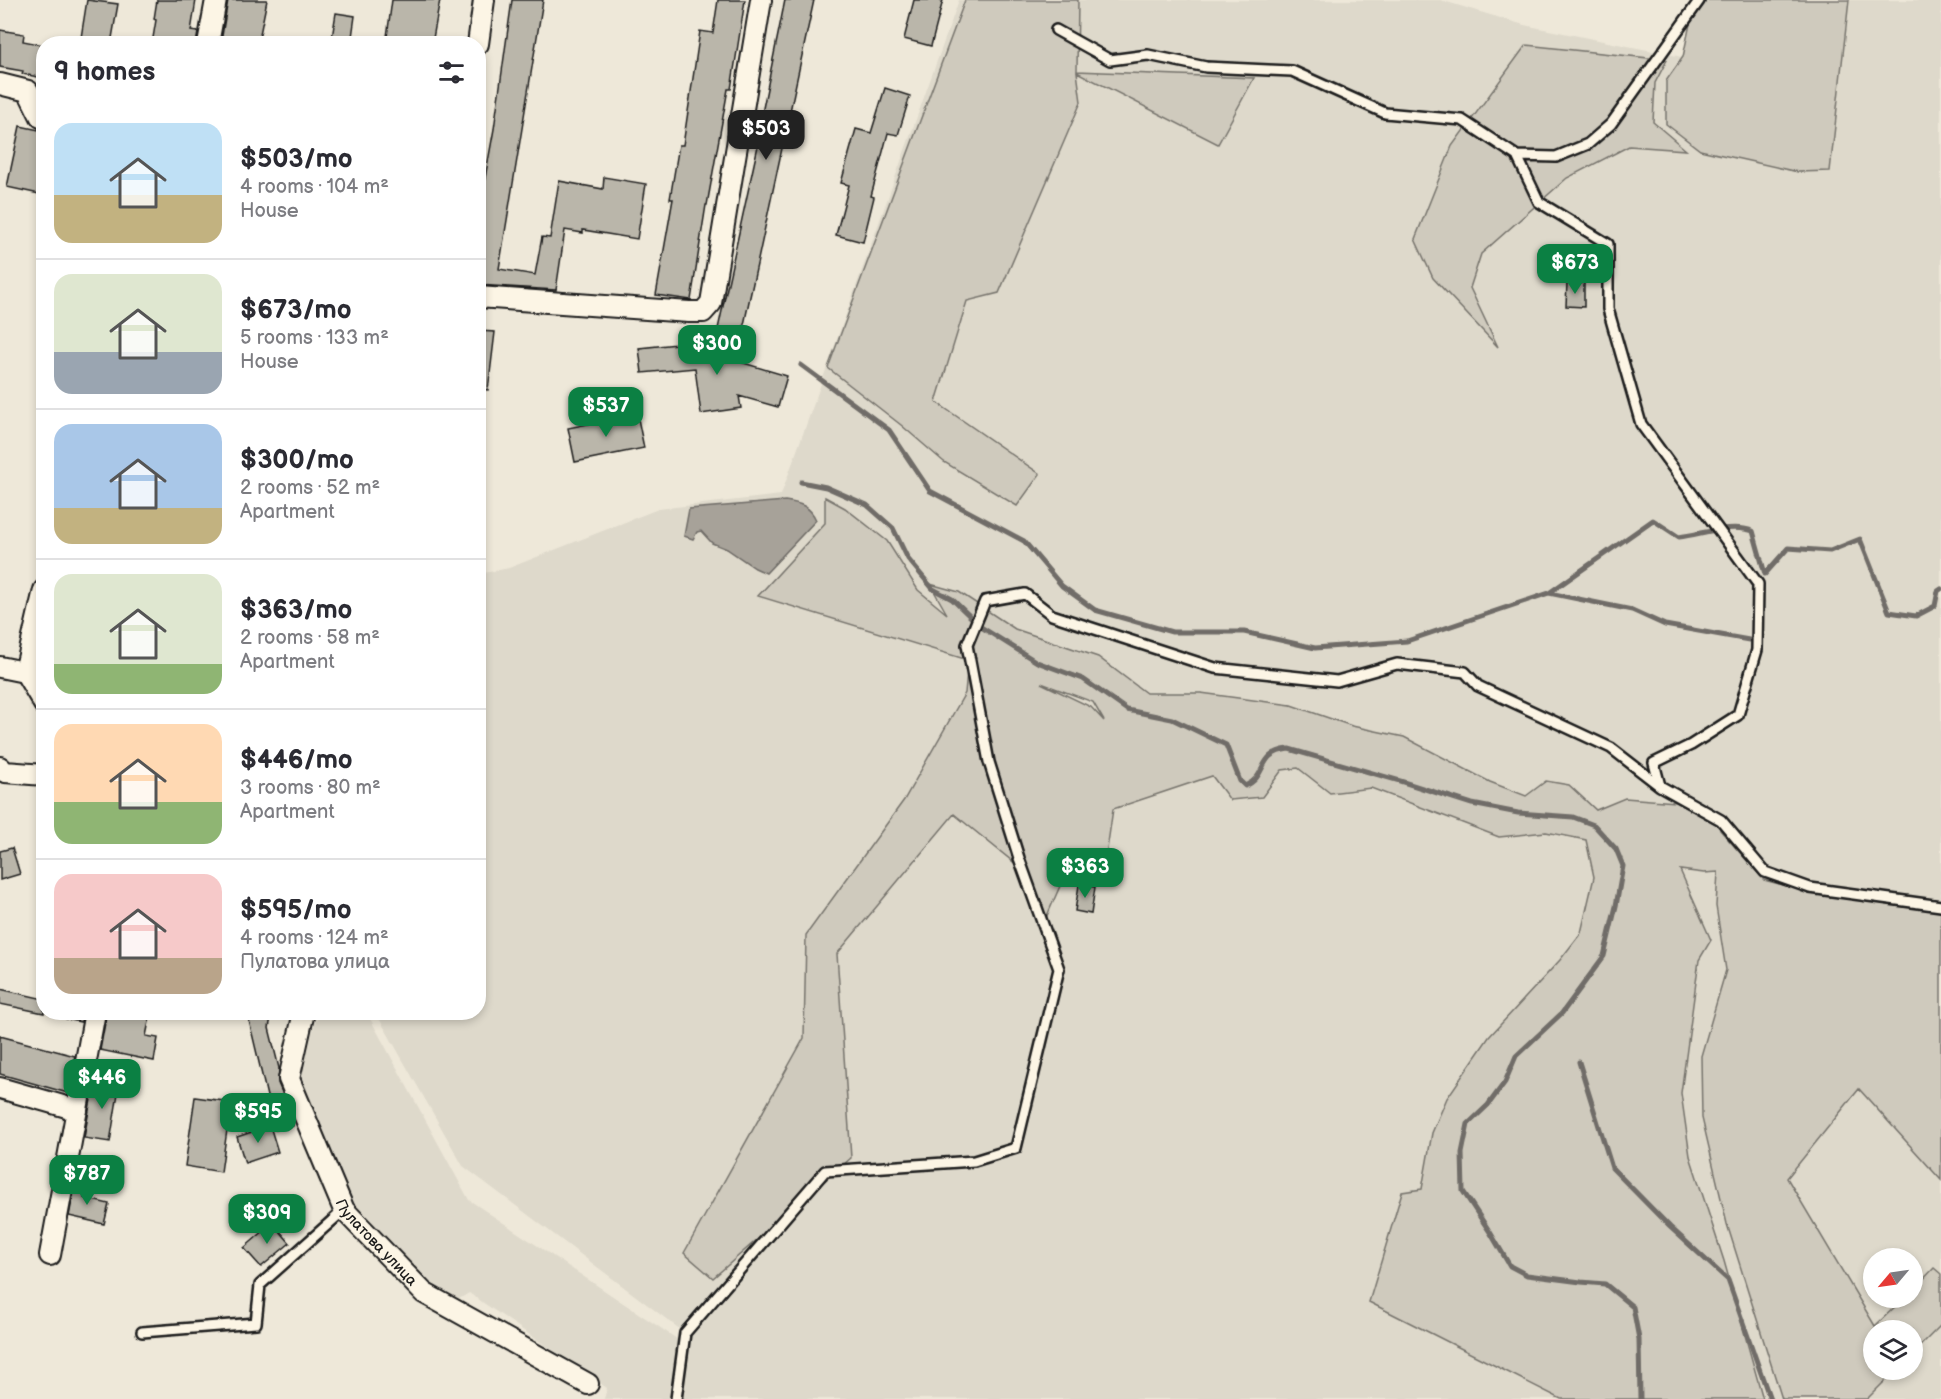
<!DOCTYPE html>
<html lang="en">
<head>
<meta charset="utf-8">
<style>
  body { margin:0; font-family:"Balsamiq Sans",sans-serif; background:#f7f7f7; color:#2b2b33; height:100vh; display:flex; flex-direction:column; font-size:22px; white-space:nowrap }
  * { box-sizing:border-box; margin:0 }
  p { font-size:20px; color:#7c7c81 }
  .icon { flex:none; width:33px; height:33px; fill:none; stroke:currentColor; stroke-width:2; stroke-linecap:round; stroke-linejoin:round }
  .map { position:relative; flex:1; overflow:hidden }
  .drawer { position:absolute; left:36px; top:36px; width:450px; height:984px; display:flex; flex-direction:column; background:#fff; border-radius:24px; box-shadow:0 3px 9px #0003 }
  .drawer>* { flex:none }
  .needle { width:39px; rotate:241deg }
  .tools { position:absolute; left:1863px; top:1248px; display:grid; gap:12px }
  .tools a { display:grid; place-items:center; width:60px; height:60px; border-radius:50%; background:#fff; box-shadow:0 3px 9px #0003; font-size:30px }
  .price { position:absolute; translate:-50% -51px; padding:0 14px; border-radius:12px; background:#0b8043; color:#fff; font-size:20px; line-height:39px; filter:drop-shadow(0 2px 3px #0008) }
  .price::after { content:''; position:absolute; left:50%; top:36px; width:18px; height:14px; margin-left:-9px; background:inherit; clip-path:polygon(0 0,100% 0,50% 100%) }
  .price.selected { background:#222; color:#fff }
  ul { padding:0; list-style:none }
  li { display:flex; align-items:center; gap:18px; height:150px; padding:0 18px }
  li+li { border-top:2px solid #e1e1e2 }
  li span { display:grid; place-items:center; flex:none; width:168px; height:120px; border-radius:18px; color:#555 }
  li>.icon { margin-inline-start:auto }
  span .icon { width:72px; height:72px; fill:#fffc; stroke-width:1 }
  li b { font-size:26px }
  h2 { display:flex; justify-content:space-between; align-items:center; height:72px; padding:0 18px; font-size:26px }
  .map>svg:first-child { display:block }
</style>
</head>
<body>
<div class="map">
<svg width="1941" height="1399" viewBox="0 0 1941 1399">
  <rect width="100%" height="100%" fill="#eee8d9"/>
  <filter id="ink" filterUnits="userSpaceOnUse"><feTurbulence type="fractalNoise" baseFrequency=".0167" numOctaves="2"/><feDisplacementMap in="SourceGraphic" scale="12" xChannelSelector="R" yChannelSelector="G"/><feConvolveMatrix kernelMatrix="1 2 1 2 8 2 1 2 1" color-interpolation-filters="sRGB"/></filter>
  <g filter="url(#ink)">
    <path fill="#ded9cb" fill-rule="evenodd" d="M 959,0 L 1440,0 L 1524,25 L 1682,57 L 1695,0 L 1941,0 L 1941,1399 L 604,1399 L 607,1388 L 469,1293 L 459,1299 L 428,1285 L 350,1206 L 295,1076 L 319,1013 L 367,1013 L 469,1200 L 686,1345 L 689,1336 L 463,1166 L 376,1013 L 478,1012 L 479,574 L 509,568 L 658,509 L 781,495 ZM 1874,1258 L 1912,1258 L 1912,1298 L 1874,1298 ZM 1874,1330 L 1912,1330 L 1912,1370 L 1874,1370 Z"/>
    <path fill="#cfcabd" stroke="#76736c" stroke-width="1.5" fill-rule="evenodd" d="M 965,0 L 1078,0 L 1077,71 L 1254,78 L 1218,144 L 1077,72 L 1081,102 L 999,293 L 967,301 L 936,402 L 1040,474 L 1017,506 L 944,462 L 901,425 L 828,368 Z
      M 1695,0 L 1849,0 L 1830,171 L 1798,172 L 1700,150 L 1666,124 L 1666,81 L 1683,57 Z
      M 1526,45 L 1667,60 L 1655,83 L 1653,122 L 1686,150 L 1629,146 L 1567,178 L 1481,254 L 1470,288 L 1498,347 L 1433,278 L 1415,239 L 1452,146 Z
      M 825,497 L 845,508 L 887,541 L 918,590 L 947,614 L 930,584 L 959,592 L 1015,629 L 1098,657 L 1146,693 L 1201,693 L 1291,705 L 1352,726 L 1404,737 L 1490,782 L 1526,796 L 1546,781 L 1569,785 L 1596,810 L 1625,798 L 1676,802 L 1720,826 L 1720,830 L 1764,880 L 1821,895 L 1941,910 L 1941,1180 L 1859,1089 L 1787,1178 L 1875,1326 L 1904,1298 L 1912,1298 L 1913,1290 L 1934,1268 L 1941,1274 L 1941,1325 L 1913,1353 L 1912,1330 L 1874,1330 L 1874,1370 L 1896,1370 L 1867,1399 L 1782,1399 L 1727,1224 L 1702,1118 L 1701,1056 L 1726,970 L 1716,906 L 1718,872 L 1704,873 L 1680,870 L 1711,940 L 1699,960 L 1681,1093 L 1690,1156 L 1724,1261 L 1763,1399 L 1561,1399 L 1369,1302 L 1402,1192 L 1422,1189 L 1432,1133 L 1447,1098 L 1489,1037 L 1560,960 L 1581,933 L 1594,877 L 1586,840 L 1546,832 L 1499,837 L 1371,788 L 1330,793 L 1298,768 L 1282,770 L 1262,797 L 1230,800 L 1212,776 L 1113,809 L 1104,870 L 1064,877 L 1046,918 L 1028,874 L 954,814 L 837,954 L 851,1158 L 713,1278 L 684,1253 L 804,1038 L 806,935 L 904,800 L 965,693 L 968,660 L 758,596 L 825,523 ZM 1041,683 L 1093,702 L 1104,721 L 1091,707 Z"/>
    <path fill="#a7a299" stroke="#6f6c67" stroke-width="1.5" d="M 785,501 C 800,503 810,506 816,520 L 766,573 L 755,568 L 727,549 L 712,543 L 701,531 L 697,532 L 693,539 L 684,536 L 689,509 Z"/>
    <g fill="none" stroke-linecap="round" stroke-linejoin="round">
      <path stroke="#6f6c67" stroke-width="5" d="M 801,365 L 889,430 L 930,491 L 1024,541 L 1062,586 L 1095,610 L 1172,632 L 1244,632 L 1315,648 L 1407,641 L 1549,593 L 1653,520 L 1679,537 C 1703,534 1730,523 1753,531 L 1765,574 L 1788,548 L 1830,551 L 1860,539 L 1889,612 L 1916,616 L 1935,606 L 1938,591 L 1941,589
        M 801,482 L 826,487 L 867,505 L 893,528 L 908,559 L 933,589 L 952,599 L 981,627 L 1037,662 L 1083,679 L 1127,710 L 1172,719 L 1226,745 L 1240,781 L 1245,786 C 1269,776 1256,753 1289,749 L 1400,781 L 1472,804 L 1518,813 L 1573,817 L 1594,825 L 1616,849 L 1623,866 L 1616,906 L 1604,956 L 1562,1013 L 1516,1056 L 1505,1082 L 1488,1105 L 1468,1124 L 1462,1153 L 1463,1191 L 1490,1232 L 1510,1266 L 1527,1275 L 1581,1282 L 1605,1284 L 1633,1307 L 1639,1339 L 1640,1399
        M 1549,593 L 1632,610 L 1665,625 L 1749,640
        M 1579,1062 L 1612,1168 L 1670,1227 L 1728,1280 L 1770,1399"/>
    </g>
    <path fill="#bab6aa" stroke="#1c1c1c" stroke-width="1.5" d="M 87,0 L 118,4 L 111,44 L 80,44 Z
      M 157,0 L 196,0 L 191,31 L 198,32 L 196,44 L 152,44 L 156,20 L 154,19 Z
      M 228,0 L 267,0 L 258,44 L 230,44 L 221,42 Z
      M 392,0 L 440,0 L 432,44 L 386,44 Z
      M 512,0 L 543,0 L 499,269 L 535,275 L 542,237 L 550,238 L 559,181 L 603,189 L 604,177 L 646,184 L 637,239 L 583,230 L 583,233 L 565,230 L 556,290 L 478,285 L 478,216 L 494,129 Z
      M 718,0 L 745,0 L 731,89 L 728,89 L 707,205 L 706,205 L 691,300 L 656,295 L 673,199 L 670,199 L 679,145 L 683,145 L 700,31 L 713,33 Z
      M 785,0 L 814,0 L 742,334 L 718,329 L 754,164 L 763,123 L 760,123 Z
      M 914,0 L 943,0 L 931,46 L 904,39 Z
      M 336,13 L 355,16 L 351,44 L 331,44 Z
      M 0,30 L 24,34 L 23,41 L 44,45 L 44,78 L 22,74 L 23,71 L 0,67 Z
      M 885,88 L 910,96 L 898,135 L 888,133 L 871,196 L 874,197 L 863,242 L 836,235 L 849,185 L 841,183 L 856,129 L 871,133 Z
      M 20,126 L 44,131 L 44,195 L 7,187 Z
      M 1567,283 L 1584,283 L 1584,307 L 1566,306 Z
      M 478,331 L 495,332 L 488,390 L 478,389 Z
      M 696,342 L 697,355 L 740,354 L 740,362 L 787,376 L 778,407 L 739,396 L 741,408 L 701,414 L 695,368 L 642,373 L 639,348 Z
      M 637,414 L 644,448 L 575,462 L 568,428 Z
      M 12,848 L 20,874 L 0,880 L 0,851 Z
      M 1079,885 L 1095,887 L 1091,914 L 1075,911 Z
      M 0,989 L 44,999 L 44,1013 L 0,1004 Z
      M 67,1012 L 83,1012 L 81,1022 L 66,1019 Z
      M 107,1012 L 151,1012 L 146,1036 L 158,1038 L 154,1061 L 100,1050 Z
      M 247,1012 L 272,1012 L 269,1028 L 279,1068 L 278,1083 L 290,1111 L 293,1126 L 275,1130 Z
      M 0,1036 L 75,1056 L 70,1073 L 72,1073 L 68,1093 L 0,1074 Z
      M 95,1077 L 120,1081 L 110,1142 L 84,1138 Z
      M 195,1097 L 231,1102 L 221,1172 L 185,1166 Z
      M 270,1126 L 278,1152 L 245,1163 L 237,1137 Z
      M 76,1180 L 88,1182 L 84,1198 L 109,1204 L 104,1224 L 69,1216 Z
      M 273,1223 L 290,1243 L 261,1267 L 244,1248 Z"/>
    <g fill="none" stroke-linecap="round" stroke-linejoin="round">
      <defs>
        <path id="lane" d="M 1056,30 L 1110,60 L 1148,55 L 1206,67 L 1292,71 L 1385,113 L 1462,120 L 1517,156 L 1539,202 L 1608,244 L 1608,309 L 1641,424 L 1758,584 L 1757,650 L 1738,715 L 1691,745 L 1654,763 L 1660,786
          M 1517,156 L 1556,157 L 1588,144 L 1611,124 L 1699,1
          M 142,1332 L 256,1323 L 260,1285 L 344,1210
          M 676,1399 L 685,1333 L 825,1171 L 974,1161 L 1016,1148 L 1059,969 L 1019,858 L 989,762 L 967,645 L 985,601 L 1025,594 L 1052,615 L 1215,668 L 1337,681 L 1397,664 L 1465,672 L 1478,686 L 1611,748 L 1660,786 L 1721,820 L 1765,872 L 1810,888 L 1941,906"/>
        <g id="street">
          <path d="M 208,44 L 216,0"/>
          <path d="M 478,44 L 484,0"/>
          <path d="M 0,84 L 28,91 L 41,117 L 44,118"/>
          <path d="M 478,297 L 689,312 L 703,312 L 711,303 L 761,0"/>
          <path d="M 44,590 L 25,672 L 44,704"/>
          <path d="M 0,667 L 44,676"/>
          <path d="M 0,767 L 5,772 L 44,775"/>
          <path id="s1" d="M 304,1012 L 289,1079 L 344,1210 L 424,1293 L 588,1384"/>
          <path d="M 0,1088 L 77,1110"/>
          <path d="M 50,1255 L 95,1012"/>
        </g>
      </defs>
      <use href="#lane" stroke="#1c1c1c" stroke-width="14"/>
      <use href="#street" stroke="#1c1c1c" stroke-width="24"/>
      <use href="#lane" stroke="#fcf5e5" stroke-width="9"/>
      <use href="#street" stroke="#fcf5e5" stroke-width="20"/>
    </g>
  </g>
  <g text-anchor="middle" stroke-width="4.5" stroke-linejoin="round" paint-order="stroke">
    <g font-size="15" fill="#1c1c1c" stroke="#fcf5e5">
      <text dy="5" stroke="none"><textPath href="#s1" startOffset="256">Пулатова улица</textPath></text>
    </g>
  </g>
</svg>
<div class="tools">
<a><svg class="needle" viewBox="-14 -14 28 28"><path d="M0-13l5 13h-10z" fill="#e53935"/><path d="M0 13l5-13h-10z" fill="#7c7c81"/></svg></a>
<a><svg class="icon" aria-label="layers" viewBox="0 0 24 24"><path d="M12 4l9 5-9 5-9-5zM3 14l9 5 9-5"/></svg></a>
</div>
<b class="price selected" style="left:766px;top:161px">$503</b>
<b class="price" style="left:1575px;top:295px">$673</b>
<b class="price" style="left:717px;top:376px">$300</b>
<b class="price" style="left:606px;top:438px">$537</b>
<b class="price" style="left:1085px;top:899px">$363</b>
<b class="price" style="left:102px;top:1110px">$446</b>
<b class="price" style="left:258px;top:1144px">$595</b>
<b class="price" style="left:87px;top:1206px">$787</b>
<b class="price" style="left:267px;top:1245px">$309</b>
<section class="drawer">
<h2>9 homes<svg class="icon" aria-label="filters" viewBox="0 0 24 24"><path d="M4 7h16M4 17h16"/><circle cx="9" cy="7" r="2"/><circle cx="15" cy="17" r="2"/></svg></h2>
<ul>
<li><span style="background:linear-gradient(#bfe0f5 60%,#c2b280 0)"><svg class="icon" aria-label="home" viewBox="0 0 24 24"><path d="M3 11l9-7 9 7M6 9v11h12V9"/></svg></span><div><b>$503/mo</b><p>4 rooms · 104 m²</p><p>House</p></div></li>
<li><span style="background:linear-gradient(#dfe7d0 65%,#9aa5b1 0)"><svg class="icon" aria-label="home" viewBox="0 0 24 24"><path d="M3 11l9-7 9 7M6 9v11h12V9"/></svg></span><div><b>$673/mo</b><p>5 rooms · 133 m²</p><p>House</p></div></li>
<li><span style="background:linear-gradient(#a9c7e8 70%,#c2b280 0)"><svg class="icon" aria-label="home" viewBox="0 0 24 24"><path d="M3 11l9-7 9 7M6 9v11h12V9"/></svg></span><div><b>$300/mo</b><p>2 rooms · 52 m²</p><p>Apartment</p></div></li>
<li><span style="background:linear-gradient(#dfe7d0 75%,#8fb573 0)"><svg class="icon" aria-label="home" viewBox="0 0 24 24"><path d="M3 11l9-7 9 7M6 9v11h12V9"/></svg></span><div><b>$363/mo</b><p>2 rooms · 58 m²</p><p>Apartment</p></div></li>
<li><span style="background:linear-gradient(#ffd9b3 65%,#8fb573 0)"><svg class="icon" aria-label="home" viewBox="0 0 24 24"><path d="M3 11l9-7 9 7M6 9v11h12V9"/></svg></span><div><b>$446/mo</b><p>3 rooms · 80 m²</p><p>Apartment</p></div></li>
<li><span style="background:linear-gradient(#f6c9c9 70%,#b9a48a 0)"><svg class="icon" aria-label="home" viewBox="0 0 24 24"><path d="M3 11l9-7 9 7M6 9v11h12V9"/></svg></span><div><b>$595/mo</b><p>4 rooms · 124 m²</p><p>Пулатова улица</p></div></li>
</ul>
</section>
</div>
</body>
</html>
